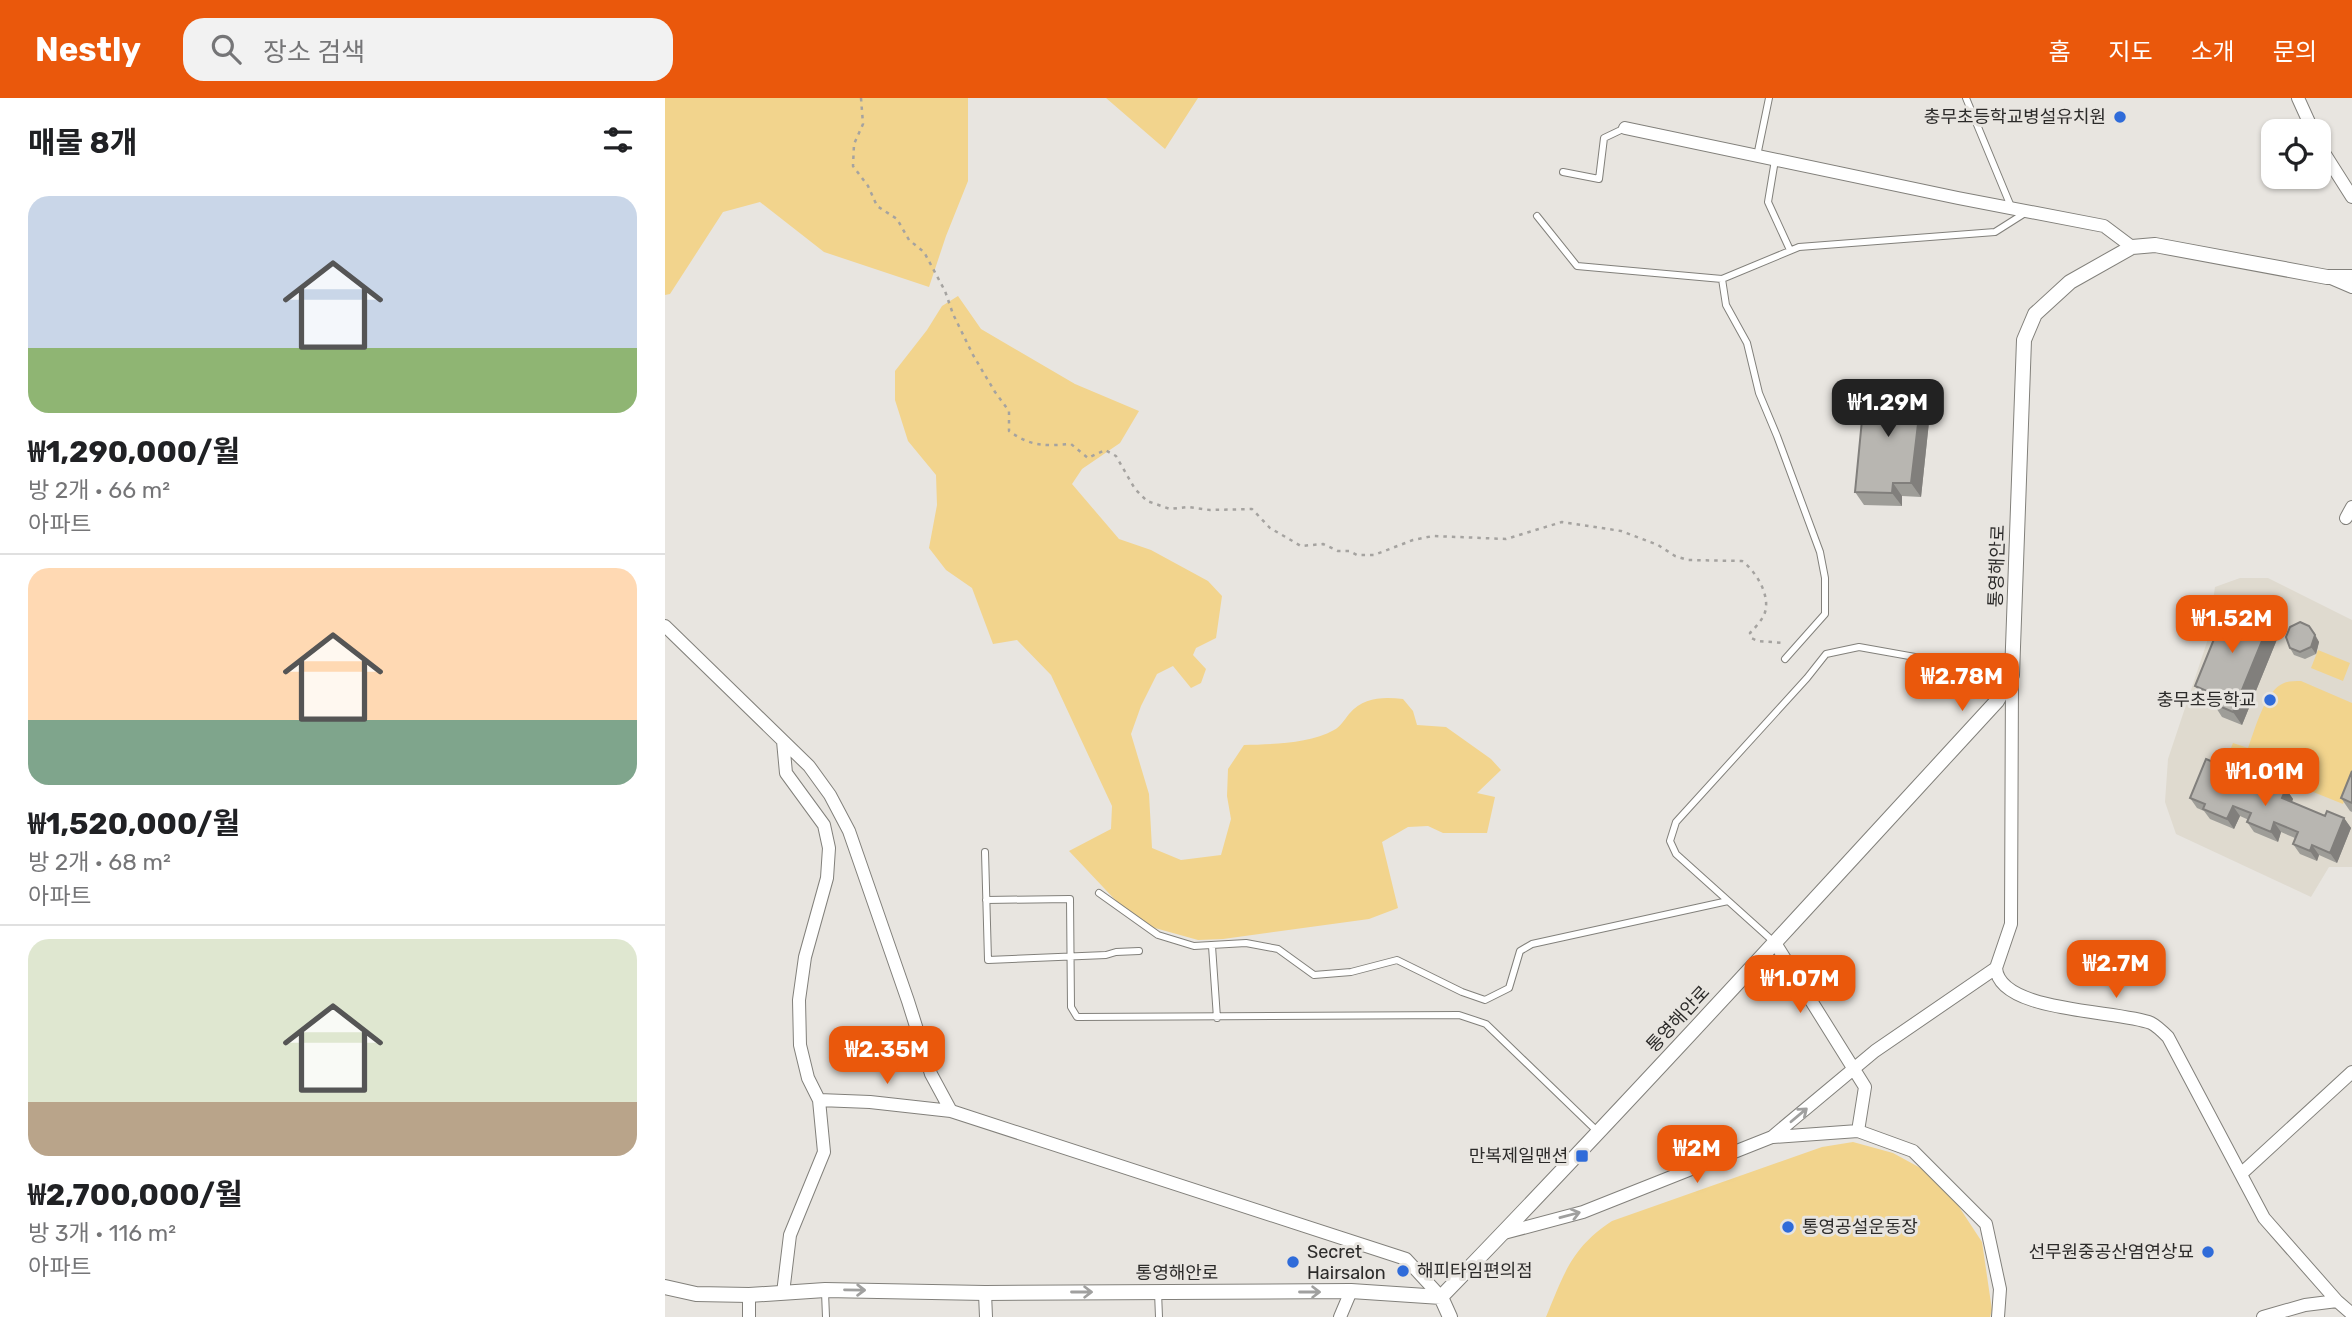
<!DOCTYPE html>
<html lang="ko">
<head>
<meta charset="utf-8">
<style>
  body { margin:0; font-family:Rubik,"Noto Sans KR",sans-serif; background:#f2f2f2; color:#202124; height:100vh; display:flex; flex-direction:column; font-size:26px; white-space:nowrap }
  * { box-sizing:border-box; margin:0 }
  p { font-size:23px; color:#757577 }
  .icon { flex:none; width:38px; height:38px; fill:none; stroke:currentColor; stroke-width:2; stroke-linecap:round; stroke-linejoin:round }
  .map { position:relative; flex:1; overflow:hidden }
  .side { display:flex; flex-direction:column; background:#fff; width:665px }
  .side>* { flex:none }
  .controls { position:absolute; left:1596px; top:21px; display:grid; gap:14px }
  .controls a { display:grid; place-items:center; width:70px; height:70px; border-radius:14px; background:#fff; box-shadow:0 2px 5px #0004; font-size:35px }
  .price { position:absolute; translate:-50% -60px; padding:0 16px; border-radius:14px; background:#ea580c; color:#fff; font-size:23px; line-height:46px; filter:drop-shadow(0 2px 4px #0008) }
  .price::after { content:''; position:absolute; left:50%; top:42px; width:21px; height:16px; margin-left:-10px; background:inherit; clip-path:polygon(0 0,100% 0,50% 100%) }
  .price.current { background:#222; color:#fff }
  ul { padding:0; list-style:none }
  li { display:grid; align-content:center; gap:14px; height:371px; padding:0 28px }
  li+li { border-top:2px solid #e0e0e0 }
  li span { display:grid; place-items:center; height:217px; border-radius:21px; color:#555 }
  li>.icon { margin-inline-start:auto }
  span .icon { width:126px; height:126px; fill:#fffc; stroke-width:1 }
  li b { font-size:30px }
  h2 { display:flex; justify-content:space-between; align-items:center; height:84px; padding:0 28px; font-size:30px }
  header { display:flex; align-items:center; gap:42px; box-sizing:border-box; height:98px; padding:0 35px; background:#ea580c; color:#fff }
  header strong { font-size:33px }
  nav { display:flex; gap:38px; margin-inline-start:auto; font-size:24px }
  .search { width:490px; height:63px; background:#f2f2f2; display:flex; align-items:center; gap:18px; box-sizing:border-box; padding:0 24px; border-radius:21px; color:#757577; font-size:26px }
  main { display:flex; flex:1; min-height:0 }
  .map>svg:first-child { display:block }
</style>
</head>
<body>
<header>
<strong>Nestly</strong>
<div class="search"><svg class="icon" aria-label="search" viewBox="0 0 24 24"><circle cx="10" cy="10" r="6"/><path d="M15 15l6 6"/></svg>장소 검색</div>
<nav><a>홈</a><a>지도</a><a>소개</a><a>문의</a></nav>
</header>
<main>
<section class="side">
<h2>매물 8개<svg class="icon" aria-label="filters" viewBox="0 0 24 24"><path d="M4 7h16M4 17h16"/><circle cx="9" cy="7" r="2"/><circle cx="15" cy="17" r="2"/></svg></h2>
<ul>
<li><span style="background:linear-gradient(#c9d6e8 70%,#8fb573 0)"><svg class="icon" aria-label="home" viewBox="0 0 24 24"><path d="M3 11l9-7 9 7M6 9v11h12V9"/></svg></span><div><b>₩1,290,000/월</b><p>방 2개 · 66 m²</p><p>아파트</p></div></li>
<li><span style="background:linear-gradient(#ffd9b3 70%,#7fa58c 0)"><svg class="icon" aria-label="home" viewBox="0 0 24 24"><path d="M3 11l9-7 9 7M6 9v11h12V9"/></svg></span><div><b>₩1,520,000/월</b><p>방 2개 · 68 m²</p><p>아파트</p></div></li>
<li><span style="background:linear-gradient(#dfe7d0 75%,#b9a48a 0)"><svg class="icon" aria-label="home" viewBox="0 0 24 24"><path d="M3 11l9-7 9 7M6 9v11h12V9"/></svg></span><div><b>₩2,700,000/월</b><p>방 3개 · 116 m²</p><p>아파트</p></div></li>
</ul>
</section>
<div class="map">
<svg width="1687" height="1219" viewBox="0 0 1687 1219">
  <rect width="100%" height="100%" fill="#e8e5e0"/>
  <path fill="#dfdacf" d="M 1575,480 L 1603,480 L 1687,522 L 1687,769 L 1664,769 L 1646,799 L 1511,736 L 1500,704 L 1503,661 L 1542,544 L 1550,489 Z"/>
  <path fill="#f2d48d" d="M 0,0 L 303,0 L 303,83 L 281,138 L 264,189 L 159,154 L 95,104 L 58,114 L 5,196 L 0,197 Z
    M 441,0 L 533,0 L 500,51 Z
    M 293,198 L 316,231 L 410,286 L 474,313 L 455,345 L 417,371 L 407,386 L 454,441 L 486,452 L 543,483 L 557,498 L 551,540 L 531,550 L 528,557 L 541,571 L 536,585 L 526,590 L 508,568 L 492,576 L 476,608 L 466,636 L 484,696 L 487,750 L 516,762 L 556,757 L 566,721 L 562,698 L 563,671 L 579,647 C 607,646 644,646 669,632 C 675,629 680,621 684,616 C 699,599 717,599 738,601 L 748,613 L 752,627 L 781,629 L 826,661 L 836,672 L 812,695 L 830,699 L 822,735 L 778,735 L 763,728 L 743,729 L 717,744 L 733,810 L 704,821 L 558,841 L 533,842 L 472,825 L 404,753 L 446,731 L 447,708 L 386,577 L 352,542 L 328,546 L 307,490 L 281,472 L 264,450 L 272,407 L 271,377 L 243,343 L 230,302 L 230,273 L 262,232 L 277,208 Z
    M 1653,552 L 1685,565 L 1678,583 L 1646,570 Z
    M 1636,583 L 1687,605 L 1687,682 L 1678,706 L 1562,659 L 1568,645 L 1583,650 C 1590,632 1600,592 1619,585 C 1624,583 1630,583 1636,583 Z
    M 1188,1044 L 1228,1055 L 1261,1073 L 1283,1092 L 1317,1144 L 1327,1212 L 1325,1219 L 881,1219 C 899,1176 906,1150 947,1123 L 1157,1049 Z"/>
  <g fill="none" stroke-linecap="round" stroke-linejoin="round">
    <defs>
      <path id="service" d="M 1301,0 L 1347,111
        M 1092,58 L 1104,0
        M 1110,62 L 1103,104 L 1125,152
        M 898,74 L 934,81 L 939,40 L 960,30
        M 872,118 L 912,168 L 1057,181 L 1134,149 L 1330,134 L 1360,115
        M 1057,181 L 1061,207 L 1082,245 L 1094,295 L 1112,338 L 1155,454 L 1160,480 L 1160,516 L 1120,561
        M 320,754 L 323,862 L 441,857 L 451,854 L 474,853
        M 434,795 L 493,837 L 529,848 L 581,845 L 613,851 L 649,877 L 686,874 L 732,862 L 797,894 L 820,902 L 844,890 L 855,853 L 867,846 L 1063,803
        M 321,802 L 405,801 L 406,909 L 412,919 L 794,917 L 821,926 L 933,1034
        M 1110,845 L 1011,756 L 1005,743 L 1011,724 L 1142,580 L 1161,556 L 1194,549 L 1345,576
        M 547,848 L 552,920
        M 160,1194 L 161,1219
        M 493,1194 L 494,1219"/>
      <path id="minor" d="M 1633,0 L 1648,33
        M 960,30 L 1293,100 L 1439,128 L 1467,149
        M 1654,47 L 1687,99
        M 1666,180 L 1687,189
        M 1681,420 L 1687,409
        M 0,528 L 144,668 L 165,697 L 184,733 L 243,903 L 266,976 L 286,1013 L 741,1161 L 776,1199
        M 1347,577 L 1346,826 L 1331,870 C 1334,915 1454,912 1486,925 C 1492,928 1498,934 1503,939 L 1599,1120 L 1672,1203 L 1687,1216
        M 118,643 L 121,675 L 159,727 L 164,750 L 162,780 L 140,859 L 134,902 L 135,947 L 143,980 L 154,1002 L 159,1054 L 125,1137 L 118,1195
        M 1110,845 L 1200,989 L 1193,1033
        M 154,1002 L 205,1004 L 286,1013
        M 1108,1039 L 1193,1033 L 1248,1053 L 1321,1126 L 1335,1191 L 1333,1219
        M 1577,1075 L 1687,974
        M 839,1135 L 918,1114 L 1107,1039 L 1210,953 L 1331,870
        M 320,1195 L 321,1219
        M 84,1197 L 84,1219
        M 675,1219 L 686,1193
        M 1598,1219 L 1640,1207 L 1672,1203"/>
      <path id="tertiary" d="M 0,1189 L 31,1196 L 84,1197 L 160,1192 L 320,1195 L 686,1193 L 776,1199 C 965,1004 1148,803 1332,603 L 1347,577 L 1359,242 L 1370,216 L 1405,184 L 1467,149 L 1490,147 L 1662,179 L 1687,179
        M 776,1199 L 785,1219"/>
    </defs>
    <use href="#service" stroke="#82807b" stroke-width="8"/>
    <use href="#minor" stroke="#82807b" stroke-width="14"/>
    <use href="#tertiary" stroke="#82807b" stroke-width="16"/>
    <path stroke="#a5a3a0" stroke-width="2.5" stroke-dasharray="3.5 5" stroke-linecap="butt" d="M 196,0 L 198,26 L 189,46 L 188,68 L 203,88 L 212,108 L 232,121 L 244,142 L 259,154 L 280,193 L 288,216 L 308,257 L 330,294 L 344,313 L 344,333 C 367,349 379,348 406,346 L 423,360 L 440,352 L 451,358 L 470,391 L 482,403 L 505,411 L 523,409 L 545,412 L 587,411 L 605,430 L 636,448 L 658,446 L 673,453 L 684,453 L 692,457 L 709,457 L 748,442 L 768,438 L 841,441 L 897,424 L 956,433 L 993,447 L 1010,458 L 1023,462 L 1077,463 C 1091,473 1107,499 1099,517 C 1096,523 1090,530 1085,535 L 1086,540 L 1093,543 L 1119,545"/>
    <use href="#service" stroke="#fff" stroke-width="6"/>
    <use href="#minor" stroke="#fff" stroke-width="12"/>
    <use href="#tertiary" stroke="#fff" stroke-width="14"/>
  </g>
  <path fill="#9e9d98" d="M 1257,292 L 1266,305 L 1256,399 L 1237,398 L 1237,408 L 1199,407 L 1190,394 Z
    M 1606,521 L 1615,534 L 1577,627 L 1557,619 L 1548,605 L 1539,601 L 1530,588 Z
    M 1649,534 L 1654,544 L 1651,556 L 1640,561 L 1629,557 L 1625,550 Z
    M 1560,669 L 1567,679 L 1567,681 L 1599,694 L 1621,691 L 1628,701 L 1627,704 L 1660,718 L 1679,720 L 1686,730 L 1672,765 L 1654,757 L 1652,763 L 1635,756 L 1628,746 L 1630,740 L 1616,734 L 1613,744 L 1589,734 L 1582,724 L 1584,722 L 1575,718 L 1569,731 L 1545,721 L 1539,713 L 1532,710 L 1525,700 Z
    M 1687,673 L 1687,714 L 1685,713 L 1676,700 Z"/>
  <path fill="#817f7c" d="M 1257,292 L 1266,305 L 1256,399 L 1246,385 Z
    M 1228,385 L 1237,398 L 1237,408 L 1227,395 Z
    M 1606,521 L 1615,534 L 1577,627 L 1568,614 Z
    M 1644,528 L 1654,544 L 1651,556 L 1646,549 Z
    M 1560,669 L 1567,679 L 1564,687 L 1557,677 Z
    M 1621,691 L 1628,701 L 1624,710 L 1617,700 Z
    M 1568,708 L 1575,718 L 1569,731 L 1562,721 Z
    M 1679,720 L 1686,730 L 1672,765 L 1665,755 Z
    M 1609,724 L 1616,734 L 1613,744 L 1606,734 Z
    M 1647,747 L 1654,757 L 1652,763 L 1645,753 Z"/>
  <path fill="#b8b6b1" stroke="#817f7c" stroke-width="2" d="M 1200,291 L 1257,292 L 1246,385 L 1228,385 L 1227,395 L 1190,394 Z
    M 1564,504 L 1606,521 L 1568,614 L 1547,605 L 1551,597 L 1530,588 Z
    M 1635,524 L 1644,528 L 1650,537 L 1646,549 L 1635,554 L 1625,550 L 1621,539 L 1625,529 Z
    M 1541,661 L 1560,669 L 1557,677 L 1599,694 L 1603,684 L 1621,691 L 1617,700 L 1660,718 L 1662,713 L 1679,720 L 1665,755 L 1647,747 L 1645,753 L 1628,746 L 1633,734 L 1609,724 L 1606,734 L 1582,724 L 1586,715 L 1568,708 L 1562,721 L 1538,711 L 1540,706 L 1525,700 Z
    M 1687,673 L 1687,705 L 1676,700 Z"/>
  <defs><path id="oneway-shaft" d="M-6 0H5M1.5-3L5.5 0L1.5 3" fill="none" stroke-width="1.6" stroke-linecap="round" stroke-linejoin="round" transform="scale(1.75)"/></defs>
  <g stroke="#a0a09f">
    <use href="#oneway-shaft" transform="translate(1134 1017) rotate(-40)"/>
    <use href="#oneway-shaft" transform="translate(905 1117) rotate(-15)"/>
    <use href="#oneway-shaft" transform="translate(190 1192) rotate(1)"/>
    <use href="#oneway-shaft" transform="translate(417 1194)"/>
    <use href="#oneway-shaft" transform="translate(645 1194)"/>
  </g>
  <g fill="#2f6bd9" stroke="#e8e5e0" stroke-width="2.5">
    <circle cx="1455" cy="19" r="7"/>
    <circle cx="1605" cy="602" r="7"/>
    <rect x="910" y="1051" width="14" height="14" rx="3.5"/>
    <circle cx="1123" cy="1129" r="7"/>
    <circle cx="1543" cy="1154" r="7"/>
    <circle cx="628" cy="1164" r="7"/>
    <circle cx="738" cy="1173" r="7"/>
  </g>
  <g text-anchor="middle" stroke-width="6" stroke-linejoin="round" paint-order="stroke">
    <g font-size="18" fill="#2c2b2a" stroke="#e8e5e0" text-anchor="end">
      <text x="1441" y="25">충무초등학교병설유치원</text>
      <text x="1591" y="608">충무초등학교</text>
      <text x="903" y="1064">만복제일맨션</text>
      <text x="1137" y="1135" text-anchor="start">통영공설운동장</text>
      <text x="642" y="1160" text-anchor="start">Secret<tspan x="642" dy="21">Hairsalon</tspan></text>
      <text x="1529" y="1160">선무원중공산염연상묘</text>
      <text x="752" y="1179" text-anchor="start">해피타임편의점</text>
    </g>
    <g font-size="18" fill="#2c2b2a" stroke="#e8e5e0">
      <text transform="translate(1332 468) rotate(-88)" y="6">통영해안로</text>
      <text transform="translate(1013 921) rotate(-47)" y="6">통영해안로</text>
      <text x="512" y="1181">통영해안로</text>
    </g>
  </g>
</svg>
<div class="controls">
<a><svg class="icon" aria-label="locate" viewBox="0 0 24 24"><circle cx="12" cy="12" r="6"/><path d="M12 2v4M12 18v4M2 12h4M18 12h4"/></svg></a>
</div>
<b class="price current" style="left:1223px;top:341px">₩1.29M</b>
<b class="price" style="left:1567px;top:557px">₩1.52M</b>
<b class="price" style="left:1297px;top:615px">₩2.78M</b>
<b class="price" style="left:1600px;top:710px">₩1.01M</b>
<b class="price" style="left:1451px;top:902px">₩2.7M</b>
<b class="price" style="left:1135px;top:917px">₩1.07M</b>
<b class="price" style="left:222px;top:988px">₩2.35M</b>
<b class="price" style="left:1032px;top:1087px">₩2M</b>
</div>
</main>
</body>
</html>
